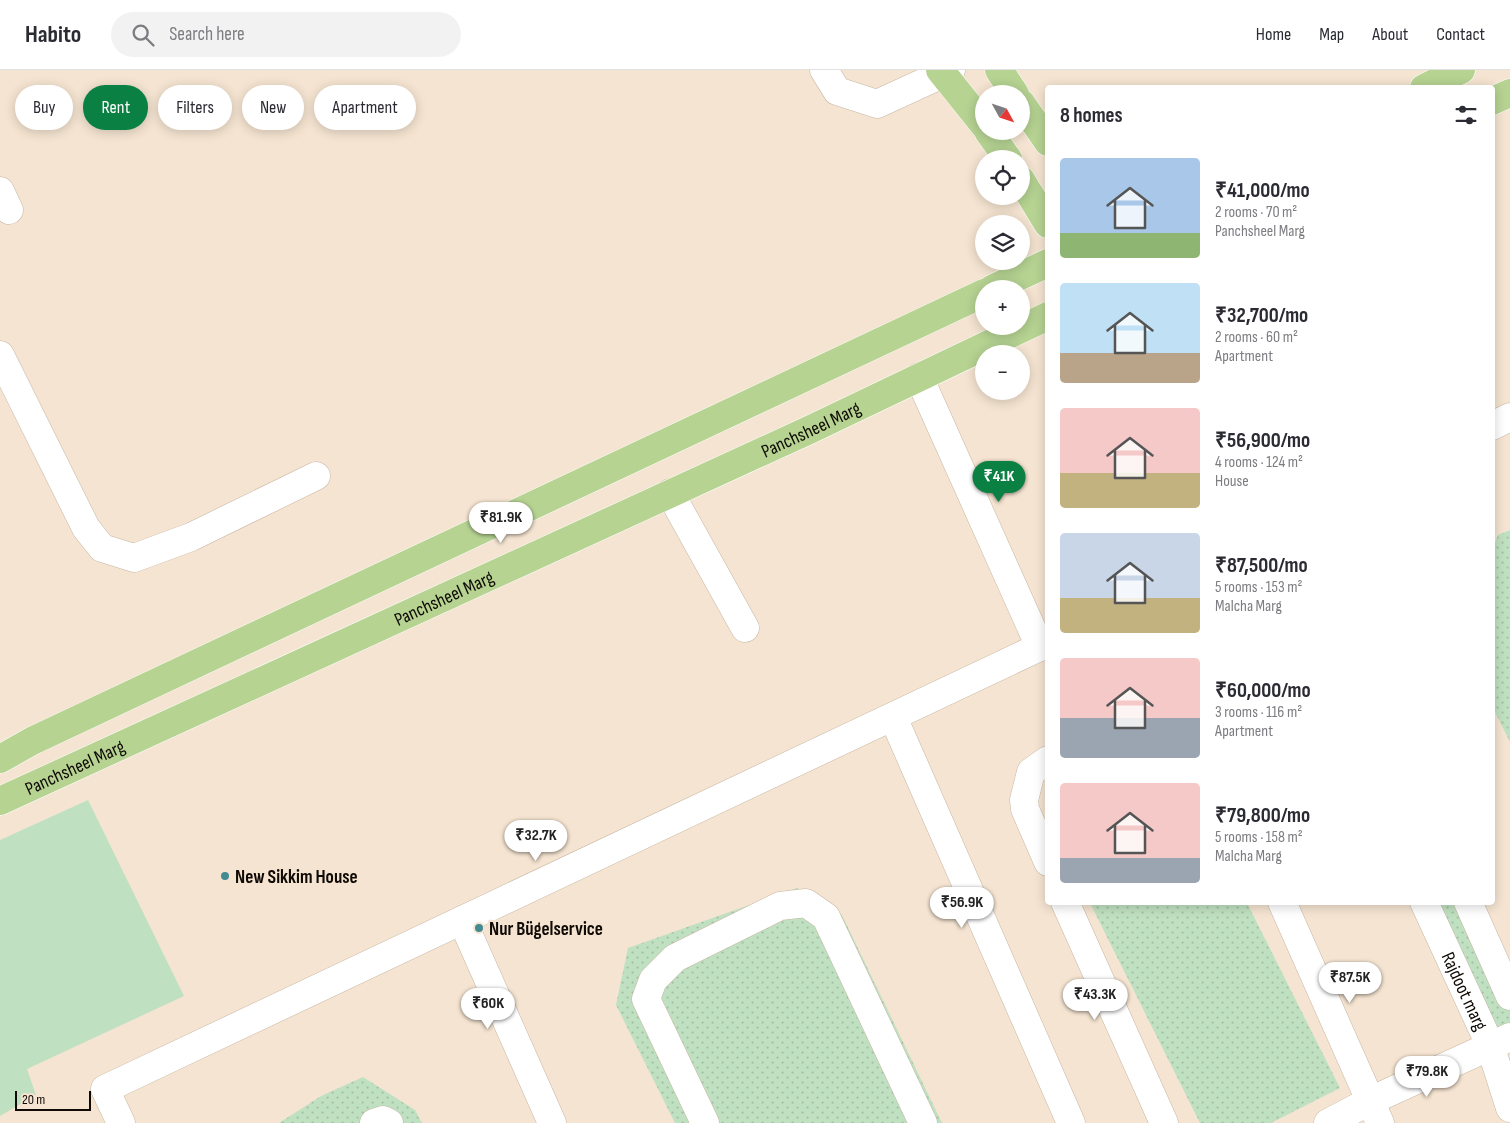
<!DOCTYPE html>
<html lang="en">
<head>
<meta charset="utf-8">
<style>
  body { margin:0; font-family:"Sofia Sans Condensed",sans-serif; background:#f2f2f3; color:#2b2b33; height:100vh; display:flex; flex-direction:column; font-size:19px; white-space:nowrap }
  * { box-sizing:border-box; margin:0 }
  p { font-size:16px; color:#7c7c81 }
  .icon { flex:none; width:28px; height:28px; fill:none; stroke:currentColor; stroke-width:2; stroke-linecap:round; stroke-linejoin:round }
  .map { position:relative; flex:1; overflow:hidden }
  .details { position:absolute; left:1045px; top:15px; width:450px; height:820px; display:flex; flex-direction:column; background:#fff; border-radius:5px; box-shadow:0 2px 12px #0003 }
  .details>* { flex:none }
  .hud { position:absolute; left:15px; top:15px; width:475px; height:45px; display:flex; gap:10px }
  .needle { width:32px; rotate:130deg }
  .fabs { position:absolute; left:975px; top:15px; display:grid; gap:10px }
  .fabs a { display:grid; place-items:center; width:55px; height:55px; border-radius:50%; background:#fff; box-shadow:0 2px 12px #0003; font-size:25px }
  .scale { position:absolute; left:15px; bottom:12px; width:76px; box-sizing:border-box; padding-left:5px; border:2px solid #0f0a05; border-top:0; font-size:14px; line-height:18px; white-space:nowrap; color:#0f0a05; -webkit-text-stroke:4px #f5e4d1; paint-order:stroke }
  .price { position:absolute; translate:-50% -42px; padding:0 11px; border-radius:18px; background:#fff; color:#222; font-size:16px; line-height:32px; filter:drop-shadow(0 1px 2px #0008) }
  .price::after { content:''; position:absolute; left:50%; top:30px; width:15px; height:11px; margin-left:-8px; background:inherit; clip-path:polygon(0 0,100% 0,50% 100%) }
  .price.active { background:#0b8043; color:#fff }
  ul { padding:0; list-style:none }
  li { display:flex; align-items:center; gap:15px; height:125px; padding:0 15px }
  li span { display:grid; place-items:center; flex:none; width:140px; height:100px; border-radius:5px; color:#555 }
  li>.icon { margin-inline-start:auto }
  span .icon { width:60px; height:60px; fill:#fffc; stroke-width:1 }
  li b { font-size:21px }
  h2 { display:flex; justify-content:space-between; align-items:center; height:60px; padding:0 15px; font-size:21px }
  .pill { padding:0 18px; border-radius:22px; background:#fff; box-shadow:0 2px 12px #0003; font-size:18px; line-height:45px }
  .pill.active { background:#0b8043; color:#fff }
  header { display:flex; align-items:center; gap:30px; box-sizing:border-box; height:70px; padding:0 25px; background:#fff; border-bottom:1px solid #e1e1e2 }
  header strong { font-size:24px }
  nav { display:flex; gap:28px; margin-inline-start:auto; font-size:18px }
  .search { width:350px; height:45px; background:#f2f2f3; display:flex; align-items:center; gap:12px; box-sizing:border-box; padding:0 18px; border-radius:28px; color:#7c7c81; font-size:19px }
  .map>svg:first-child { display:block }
</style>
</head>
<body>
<header>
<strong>Habito</strong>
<div class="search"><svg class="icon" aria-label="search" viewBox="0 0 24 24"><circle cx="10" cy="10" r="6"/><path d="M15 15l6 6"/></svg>Search here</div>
<nav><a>Home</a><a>Map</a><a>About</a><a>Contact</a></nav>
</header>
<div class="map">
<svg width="1510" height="1053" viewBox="0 0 1510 1053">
  <defs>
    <pattern id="park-dots" width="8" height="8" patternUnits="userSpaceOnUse" patternTransform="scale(1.25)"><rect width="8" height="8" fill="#c0e1c1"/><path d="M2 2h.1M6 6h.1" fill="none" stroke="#a4c0a4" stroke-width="1.8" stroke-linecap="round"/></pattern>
  </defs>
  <rect width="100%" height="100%" fill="#f5e4d1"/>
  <path fill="#c0e1c1" d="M 88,730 L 184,926 L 27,999 L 36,1025 L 0,1046 L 0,770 Z"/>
  <path fill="url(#park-dots)" d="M 1510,460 L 1510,672 L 1493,638 L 1492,480 L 1498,465 Z
    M 797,818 L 842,845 L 942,1053 L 675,1053 L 616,935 L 628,878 Z
    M 1090,833 L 1247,833 L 1340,1018 L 1271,1053 L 1200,1053 Z
    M 1429,833 L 1463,833 L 1510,936 L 1510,953 L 1489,963 Z
    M 363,1007 L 415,1040 L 422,1053 L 279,1053 L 321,1026 Z"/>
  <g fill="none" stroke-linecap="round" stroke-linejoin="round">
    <defs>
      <g id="minor">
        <path d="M 824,0 L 837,21 L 877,34 L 951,0"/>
        <path d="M 0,121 L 9,140"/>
        <path d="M 0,285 L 86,458 L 102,478 L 134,488 L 191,467 L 316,406"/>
        <path d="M 919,307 L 1040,577"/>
        <path d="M 1492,356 L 1510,347"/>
        <path d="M 670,423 L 745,558"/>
        <path d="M 893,647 L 1071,1053"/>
        <path d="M 1048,690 L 1031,702 L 1024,730 L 1025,739 L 1048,792"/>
        <path d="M 1065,832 L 1164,1053"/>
        <path d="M 1282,832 L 1380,1053"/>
        <path id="s1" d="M 1424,832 L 1490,975 L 1510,1038"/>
        <path d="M 1468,832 L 1510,926"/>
        <path d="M 462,850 L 552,1053"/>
        <path d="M 121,1053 L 105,1019 L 1048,573"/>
        <path d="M 374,1053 L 383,1050 L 389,1053"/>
        <path d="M 705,1053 L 646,929 L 653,910 L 675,888 L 780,836 L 806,833 L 826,847 L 923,1053"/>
        <path d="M 1328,1053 L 1370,1031 L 1510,967"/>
      </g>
      <g id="major">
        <path d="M 940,0 L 984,55"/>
        <path d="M 999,0 L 1015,24"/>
        <path d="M 1424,18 L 1461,0"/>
        <path d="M 1492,31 L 1510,23"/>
        <path d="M 1021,33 L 1048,72"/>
        <path d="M 988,61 L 1008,89"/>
        <path d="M 1021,110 L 1048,154"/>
        <path d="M 992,219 L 1048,193"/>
        <path d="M 0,689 L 32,671 L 984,223"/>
        <path id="s2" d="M 0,731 L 807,361 L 1048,246"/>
      </g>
    </defs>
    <use href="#minor" stroke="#c6b7a3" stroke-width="29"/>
    <use href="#major" stroke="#fff" stroke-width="29"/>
    <use href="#minor" stroke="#fff" stroke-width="28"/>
    <use href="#major" stroke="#b6d392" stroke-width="28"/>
  </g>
  <g fill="#438a93" stroke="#f5e4d1" stroke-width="2">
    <circle cx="225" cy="806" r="5"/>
    <circle cx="479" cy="858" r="5"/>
  </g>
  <g text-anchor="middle" stroke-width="4.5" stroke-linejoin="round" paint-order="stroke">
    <g font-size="19" fill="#0f0a05" stroke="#f5e4d1">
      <text dy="7" stroke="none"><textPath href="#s2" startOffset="892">Panchsheel Marg</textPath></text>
      <text dy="7" stroke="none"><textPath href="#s2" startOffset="488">Panchsheel Marg</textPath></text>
      <text dy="7" stroke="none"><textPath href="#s2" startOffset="82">Panchsheel Marg</textPath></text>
      <text dy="7" stroke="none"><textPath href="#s1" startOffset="98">Rajdoot marg</textPath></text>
    </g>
    <g font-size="19" font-weight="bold" fill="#0f0a05" stroke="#f5e4d1" text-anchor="start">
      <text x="235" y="813">New Sikkim House</text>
      <text x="489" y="865">Nur Bügelservice</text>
    </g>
  </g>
</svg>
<div class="fabs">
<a><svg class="needle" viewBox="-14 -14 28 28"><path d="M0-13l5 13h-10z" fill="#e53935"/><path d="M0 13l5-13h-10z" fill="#7c7c81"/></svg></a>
<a><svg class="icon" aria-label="locate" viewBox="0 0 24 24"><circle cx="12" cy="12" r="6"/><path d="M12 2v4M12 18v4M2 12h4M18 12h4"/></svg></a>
<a><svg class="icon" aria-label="layers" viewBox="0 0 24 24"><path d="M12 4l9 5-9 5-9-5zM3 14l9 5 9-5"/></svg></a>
<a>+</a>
<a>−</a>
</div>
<div class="scale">20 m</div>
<b class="price active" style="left:999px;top:433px">₹41K</b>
<b class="price" style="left:501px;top:474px">₹81.9K</b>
<b class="price" style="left:536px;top:792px">₹32.7K</b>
<b class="price" style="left:962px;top:859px">₹56.9K</b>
<b class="price" style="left:1350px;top:934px">₹87.5K</b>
<b class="price" style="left:1095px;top:951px">₹43.3K</b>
<b class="price" style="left:488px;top:960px">₹60K</b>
<b class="price" style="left:1427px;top:1028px">₹79.8K</b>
<div class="hud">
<a class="pill">Buy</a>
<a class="pill active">Rent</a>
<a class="pill">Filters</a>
<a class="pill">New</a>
<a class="pill">Apartment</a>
</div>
<section class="details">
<h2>8 homes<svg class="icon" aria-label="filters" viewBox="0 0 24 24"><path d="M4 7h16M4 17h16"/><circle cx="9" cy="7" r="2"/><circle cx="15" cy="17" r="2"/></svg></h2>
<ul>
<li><span style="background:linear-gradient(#a9c7e8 75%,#8fb573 0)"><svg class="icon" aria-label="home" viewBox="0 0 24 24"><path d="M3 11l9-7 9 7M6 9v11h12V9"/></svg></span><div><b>₹41,000/mo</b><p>2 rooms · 70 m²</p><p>Panchsheel Marg</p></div></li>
<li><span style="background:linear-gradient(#bfe0f5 70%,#b9a48a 0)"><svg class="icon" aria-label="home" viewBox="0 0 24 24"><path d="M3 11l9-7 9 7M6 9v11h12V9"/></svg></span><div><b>₹32,700/mo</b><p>2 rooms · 60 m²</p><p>Apartment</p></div></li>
<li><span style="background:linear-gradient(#f6c9c9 65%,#c2b280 0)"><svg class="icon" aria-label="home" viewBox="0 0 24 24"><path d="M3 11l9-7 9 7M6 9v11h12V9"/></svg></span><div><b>₹56,900/mo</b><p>4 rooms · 124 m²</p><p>House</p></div></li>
<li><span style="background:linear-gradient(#c9d6e8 65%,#c2b280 0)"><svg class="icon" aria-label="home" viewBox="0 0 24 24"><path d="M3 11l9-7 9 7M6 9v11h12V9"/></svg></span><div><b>₹87,500/mo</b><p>5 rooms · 153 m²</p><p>Malcha Marg</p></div></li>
<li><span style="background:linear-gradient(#f6c9c9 60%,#9aa5b1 0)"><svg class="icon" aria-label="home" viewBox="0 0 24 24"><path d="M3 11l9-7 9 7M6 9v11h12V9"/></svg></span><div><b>₹60,000/mo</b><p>3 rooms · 116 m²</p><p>Apartment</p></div></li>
<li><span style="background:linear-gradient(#f6c9c9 75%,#9aa5b1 0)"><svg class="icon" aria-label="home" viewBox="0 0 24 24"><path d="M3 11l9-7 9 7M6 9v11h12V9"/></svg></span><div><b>₹79,800/mo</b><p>5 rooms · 158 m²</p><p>Malcha Marg</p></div></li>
</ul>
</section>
</div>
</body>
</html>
